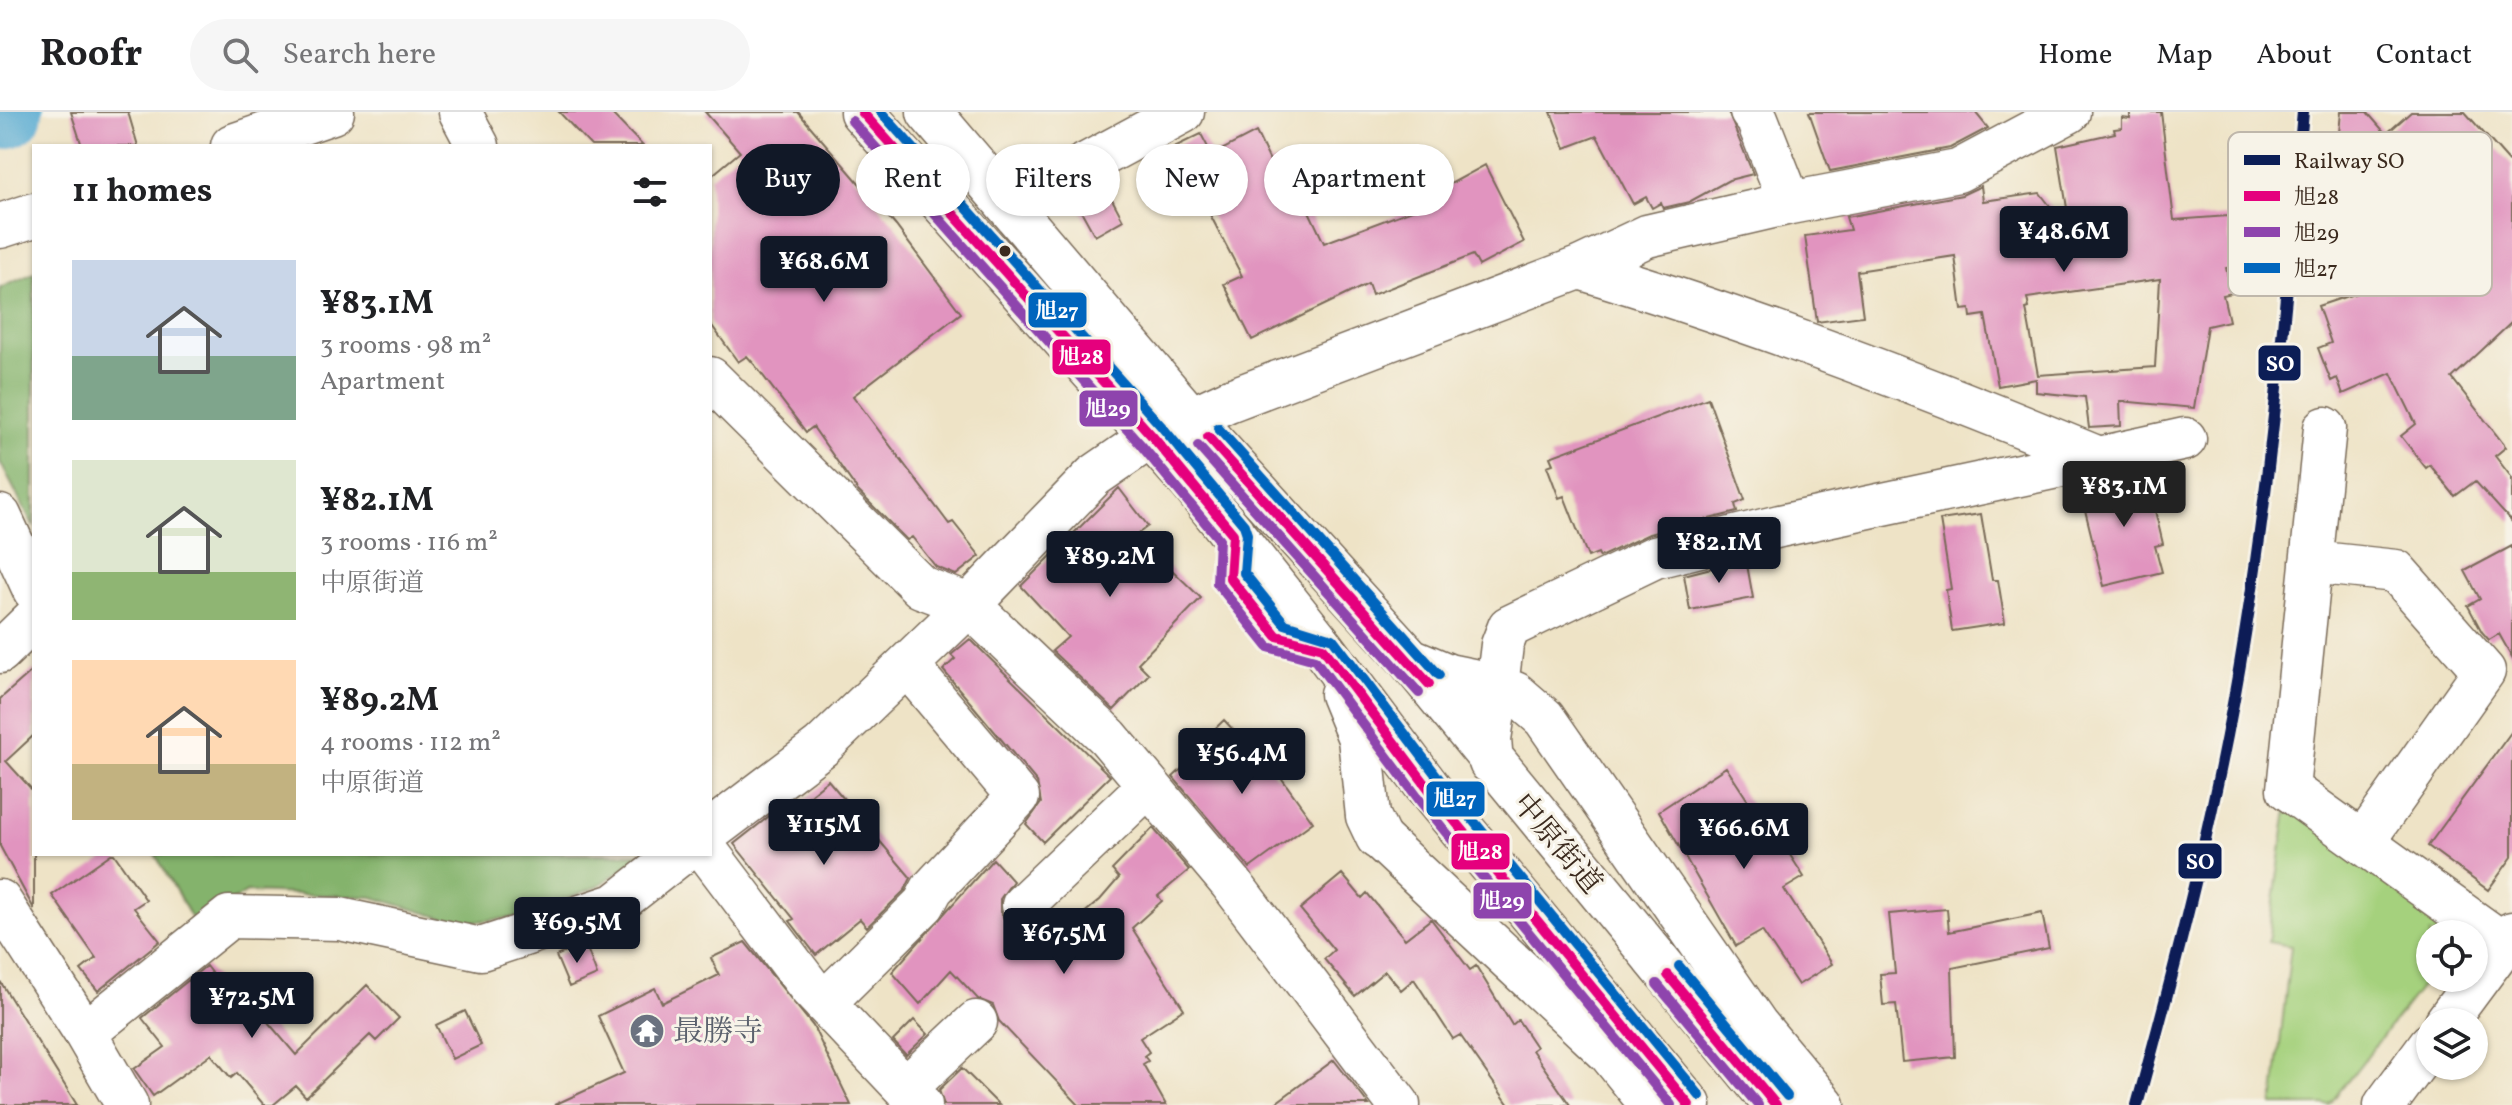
<!DOCTYPE html>
<html lang="en">
<head>
<meta charset="utf-8">
<style>
  body { margin:0; font-family:Vollkorn,"Noto Serif JP",serif; background:#f6f6f6; color:#202124; height:100vh; display:flex; flex-direction:column; font-size:30px; white-space:nowrap }
  * { box-sizing:border-box; margin:0 }
  p { font-size:26px; color:#757577 }
  .icon { flex:none; width:44px; height:44px; fill:none; stroke:currentColor; stroke-width:2; stroke-linecap:round; stroke-linejoin:round }
  .map { position:relative; flex:1; overflow:hidden }
  .panel { position:absolute; left:32px; top:32px; width:680px; height:712px; display:flex; flex-direction:column; background:#fff; border-radius:0px; box-shadow:0 2px 6px #0004 }
  .panel>* { flex:none }
  .banner { position:absolute; left:736px; top:32px; width:760px; height:72px; display:flex; gap:16px }
  .fabs { position:absolute; left:2416px; top:808px; display:grid; gap:16px }
  .fabs a { display:grid; place-items:center; width:72px; height:72px; border-radius:50%; background:#fff; box-shadow:0 2px 6px #0004; font-size:40px }
  .price { position:absolute; translate:-50% -68px; padding:0 18px; border-radius:8px; background:#111827; color:#fff; font-size:26px; line-height:52px; filter:drop-shadow(0 2px 4px #0008) }
  .price::after { content:''; position:absolute; left:50%; top:48px; width:24px; height:18px; margin-left:-12px; background:inherit; clip-path:polygon(0 0,100% 0,50% 100%) }
  .price.selected { background:#222; color:#fff }
  ul { padding:0; list-style:none }
  li { display:flex; align-items:center; gap:24px; height:200px; padding:0 40px }
  li span { display:grid; place-items:center; flex:none; width:224px; height:160px; border-radius:0px; color:#555 }
  li>.icon { margin-inline-start:auto }
  span .icon { width:96px; height:96px; fill:#fffc; stroke-width:1 }
  li b { font-size:34px }
  h2 { display:flex; justify-content:space-between; align-items:center; height:96px; padding:0 40px; font-size:34px }
  .chip { padding:0 28px; border-radius:36px; background:#fff; box-shadow:0 2px 6px #0004; font-size:28px; line-height:72px }
  .chip.selected { background:#111827; color:#fff }
  header { display:flex; align-items:center; gap:48px; box-sizing:border-box; height:112px; padding:0 40px; background:#fff; border-bottom:2px solid #e0e0e0 }
  header strong { font-size:38px }
  nav { display:flex; gap:44px; margin-inline-start:auto; font-size:28px }
  .search { width:560px; height:72px; background:#f6f6f6; display:flex; align-items:center; gap:20px; box-sizing:border-box; padding:0 28px; border-radius:44px; color:#757577; font-size:30px }
  .map>svg:first-child { display:block }
</style>
</head>
<body>
<header>
<strong>Roofr</strong>
<div class="search"><svg class="icon" aria-label="search" viewBox="0 0 24 24"><circle cx="10" cy="10" r="6"/><path d="M15 15l6 6"/></svg>Search here</div>
<nav><a>Home</a><a>Map</a><a>About</a><a>Contact</a></nav>
</header>
<div class="map">
<svg width="2512" height="993" viewBox="0 0 2512 993">
  <rect width="100%" height="100%" fill="#f7f3e8"/>
  <filter id="ink" filterUnits="userSpaceOnUse"><feTurbulence type="fractalNoise" baseFrequency=".0125" numOctaves="2"/><feDisplacementMap in="SourceGraphic" scale="16" xChannelSelector="R" yChannelSelector="G"/><feConvolveMatrix kernelMatrix="1 2 1 2 8 2 1 2 1" color-interpolation-filters="sRGB"/></filter>
  <filter id="wash" filterUnits="userSpaceOnUse"><feTurbulence type="fractalNoise" baseFrequency=".006" numOctaves="4" result="noise"/><feDisplacementMap in="SourceGraphic" scale="32" xChannelSelector="R" yChannelSelector="G"/><feGaussianBlur stdDeviation="1.8" result="paint"/><feColorMatrix in="noise" values="0 0 0 0 0 0 0 0 0 0 0 0 0 0 0 0 0 1.4 0 .05"/><feComposite in="paint" operator="in"/></filter>
  <g filter="url(#wash)">
    <rect width="100%" height="100%" fill="#eee3c6"/>
    <path fill="#a5d17d" stroke="#707e4e" stroke-width="2" d="M 2288,690 L 2449,817 L 2450,822 L 2430,822 L 2430,863 L 2329,993 L 2273,993 L 2291,834 L 2268,830 Z"/>
    <path fill="#84b36c" stroke="#606e45" stroke-width="2" d="M 34,161 L 34,415 L 0,350 L 0,176 Z
      M 155,742 L 646,742 L 596,775 L 519,805 L 460,811 L 372,785 L 247,780 L 195,812 Z"/>
    <g fill="none" stroke-linecap="round" stroke-linejoin="round">
      <path stroke="#56aad2" stroke-width="72" d="M 0,2 L 7,0"/>
    </g>
    <g id="blocks">
      <path fill="#e194bf" fill-rule="evenodd" d="M 71,0 L 128,0 L 138,34 L 82,34 Z
        M 559,0 L 610,0 L 643,34 L 591,34 Z
        M 705,0 L 798,0 L 896,114 L 961,201 L 853,284 L 949,412 L 953,410 L 980,444 L 956,463 L 936,455 L 912,425 L 907,428 L 858,379 L 813,315 L 806,320 L 754,252 L 747,244 L 738,250 L 710,211 L 710,65 L 740,40 Z
        M 1551,0 L 1728,0 L 1753,62 L 1729,68 L 1689,90 L 1663,96 L 1661,91 L 1652,96 L 1646,85 L 1633,92 L 1597,24 L 1565,36 Z
        M 1809,0 L 1975,0 L 1988,16 L 1950,36 L 1830,59 Z
        M 2130,0 L 2161,0 L 2174,108 L 2228,104 L 2232,155 L 2226,156 L 2232,181 L 2223,183 L 2229,209 L 2207,214 L 2194,296 L 2120,289 L 2121,314 L 2089,316 L 2085,285 L 2036,280 L 2036,267 L 1998,274 L 1985,203 L 1971,205 L 1970,197 L 1962,198 L 1955,144 L 1857,159 L 1863,204 L 1817,210 L 1805,124 L 1850,118 L 1846,105 L 1962,83 L 1981,74 L 1983,89 L 2040,81 L 2071,121 L 2057,34 L 2115,21 L 2114,17 L 2122,16 L 2122,6 L 2130,7 ZM 2160,167 L 2155,255 L 2038,263 L 2026,197 L 2029,196 L 2027,186 Z
        M 2341,0 L 2367,0 L 2386,22 L 2411,0 L 2465,0 L 2512,53 L 2512,210 L 2452,266 L 2506,335 L 2495,344 L 2512,366 L 2512,410 L 2475,369 L 2455,384 L 2430,353 L 2426,356 L 2401,324 L 2416,312 L 2391,261 L 2343,282 L 2337,266 L 2331,269 L 2318,236 L 2331,231 L 2318,194 L 2402,166 L 2367,119 L 2382,108 L 2341,54 L 2349,48 L 2332,27 L 2339,21 Z
        M 1256,20 L 1271,51 L 1284,46 L 1324,131 L 1447,85 L 1443,76 L 1485,53 L 1524,130 L 1479,154 L 1473,143 L 1372,183 L 1368,172 L 1252,228 L 1224,172 L 1242,164 L 1190,64 L 1178,71 L 1162,41 L 1201,22 L 1212,43 Z
        M 1103,70 L 1123,108 L 1095,124 L 1074,86 Z
        M 1708,286 L 1745,388 L 1735,392 L 1737,400 L 1649,422 L 1600,445 L 1598,441 L 1588,445 L 1564,384 L 1559,386 L 1547,354 L 1553,352 L 1550,345 Z
        M 2146,361 L 2163,432 L 2155,434 L 2162,460 L 2104,474 L 2084,394 L 2093,392 L 2089,375 Z
        M 1119,376 L 1148,414 L 1136,423 L 1201,486 L 1138,551 L 1149,562 L 1114,598 L 1052,539 L 1068,525 L 1021,474 Z
        M 1981,402 L 1992,468 L 1998,468 L 2005,511 L 1952,519 L 1946,478 L 1951,477 L 1940,408 Z
        M 2512,434 L 2512,545 L 2499,522 L 2489,528 L 2482,520 L 2468,494 L 2480,487 L 2465,459 Z
        M 1746,447 L 1753,486 L 1690,498 L 1684,463 Z
        M 970,527 L 1110,664 L 1043,730 L 1026,712 L 1041,691 L 1037,670 L 943,558 L 955,547 L 951,543 Z
        M 34,557 L 34,623 L 6,649 L 34,680 L 34,797 L 0,734 L 0,587 Z
        M 1224,608 L 1278,666 L 1280,664 L 1313,710 L 1250,756 L 1173,665 L 1202,638 L 1198,633 Z
        M 2512,619 L 2512,745 L 2488,778 L 2428,734 Z
        M 1726,655 L 1778,735 L 1783,732 L 1804,765 L 1784,777 L 1832,852 L 1798,873 L 1762,819 L 1736,834 L 1659,699 Z
        M 828,668 L 911,766 L 905,778 L 867,815 L 860,807 L 816,843 L 790,809 L 794,807 L 734,732 L 777,698 L 783,705 Z
        M 1153,716 L 1189,758 L 1158,784 L 1162,789 L 1132,816 L 1184,897 L 1140,926 L 1149,940 L 1144,944 L 1148,949 L 1143,952 L 1166,993 L 1079,993 L 999,909 L 993,893 L 978,887 L 951,858 L 920,892 L 892,860 L 993,747 L 1013,769 L 1000,787 L 1000,798 L 1005,809 L 1016,816 L 1028,816 L 1046,804 L 1058,817 L 1071,801 L 1077,807 L 1100,788 L 1119,766 L 1112,758 Z
        M 111,742 L 114,742 L 146,788 L 134,796 L 160,829 L 98,879 L 81,858 L 96,846 L 52,783 Z
        M 1342,762 L 1362,786 L 1367,781 L 1405,827 L 1431,807 L 1470,858 L 1476,854 L 1512,913 L 1518,908 L 1536,935 L 1532,938 L 1570,993 L 1509,993 L 1460,923 L 1453,927 L 1414,867 L 1401,878 L 1385,859 L 1355,884 L 1324,847 L 1334,838 L 1300,797 Z
        M 1947,797 L 1949,820 L 2042,801 L 2049,836 L 1952,856 L 1955,945 L 1902,950 L 1896,892 L 1883,893 L 1880,862 L 1895,861 L 1889,802 Z
        M 745,830 L 813,914 L 851,993 L 554,993 L 624,961 L 598,904 L 655,876 L 662,891 L 719,863 L 711,846 Z
        M 585,831 L 597,863 L 569,875 L 556,844 Z
        M 206,854 L 245,905 L 256,896 L 296,943 L 367,873 L 399,906 L 376,929 L 370,923 L 306,985 L 296,974 L 273,993 L 264,993 L 237,961 L 231,966 L 211,942 L 153,984 L 134,957 L 165,935 L 142,906 Z
        M 0,869 L 77,993 L 0,993 Z
        M 465,899 L 481,933 L 452,947 L 436,913 Z
        M 914,908 L 928,922 L 906,943 L 893,929 Z
        M 1334,948 L 1369,993 L 1273,993 Z
        M 962,956 L 999,993 L 944,993 L 939,978 Z"/>
    </g>
  </g>
  <g filter="url(#ink)">
    <use href="#blocks" fill-opacity="0" stroke="#7a6b59" stroke-width="2"/>
    <g fill="none" stroke-linecap="round" stroke-linejoin="round">
      <defs>
        <path id="street" d="M 460,0 L 478,34
          M 1751,0 L 1757,7 L 1790,91
          M 1010,93 L 1183,0
          M 1579,156 C 1756,209 1928,275 2099,346 L 1780,414 L 1655,445 L 1509,515 L 1502,533 L 1497,574 L 1515,581 L 1544,606 L 1757,913 L 1824,993
          M 710,266 L 921,475 L 969,493 L 1108,625 L 1231,771 L 1399,993
          M 2325,316 L 2288,677 L 2504,832
          M 2099,346 L 2185,327
          M 0,404 L 34,478
          M 2311,450 L 2396,459 L 2484,559 L 2363,730
          M 0,540 L 34,507
          M 710,719 L 821,635 L 969,493 L 1094,364 L 1152,324 L 1228,289 L 1579,156 L 1647,124 L 1790,91 L 1958,59 L 2069,0
          M 1378,725 L 1610,942 L 1651,993
          M 709,742 L 811,877 L 921,993
          M 0,789 L 85,921 L 127,993
          M 1023,793 L 1148,674
          M 824,891 L 924,792 L 932,777 L 1018,685 L 907,553
          M 2446,910 L 2512,821
          M 85,921 L 229,805 L 340,807 L 481,837 L 615,793 L 680,742
          M 906,976 L 976,910
          M 2385,993 L 2430,932"/>
        <path id="secondary" d="M 233,34 L 332,0
          M 0,114 L 34,103"/>
        <path id="primary" d="M 862,0 L 1192,371 L 1323,536 L 1432,681 L 1689,993
          M 929,0 L 1189,305 L 1410,548 L 1776,993
          M 1410,548 L 1448,564 L 1497,574 L 1489,627 L 1491,650
          M 1342,582 L 1360,626 L 1368,704 L 1378,725"/>
      </defs>
      <use href="#street" stroke="#7a6b59" stroke-width="45"/>
      <use href="#secondary" stroke="#7a6b59" stroke-width="47"/>
      <use href="#primary" stroke="#7a6b59" stroke-width="47"/>
      <use href="#street" stroke="#fff" stroke-width="42"/>
      <use href="#secondary" stroke="#fff" stroke-width="44"/>
      <use href="#primary" stroke="#fff" stroke-width="44"/>
      <defs>
        <path id="bus-1" d="M 862,0 L 1152,324 L 1233,422 L 1230,466 L 1277,524 L 1323,536 L 1432,681 L 1689,993
          M 1208,325 L 1429,572
          M 1668,863 L 1776,993"/>
        <path id="bus-2" d="M 852,9 L 1141,333 L 1219,427 L 1217,471 L 1268,535 L 1315,548 L 1421,690 L 1671,993
          M 1198,334 L 1419,581
          M 1657,872 L 1758,993"/>
        <path id="bus-3" d="M 881,0 L 1162,315 L 1244,413 L 1247,422 L 1244,461 L 1285,512 L 1333,527 L 1443,672 L 1700,984
          M 1218,316 L 1439,563
          M 1679,854 L 1787,984"/>
      </defs>
      <use href="#bus-1" stroke="#f7f3e8" stroke-width="16"/>
      <use href="#bus-2" stroke="#f7f3e8" stroke-width="16"/>
      <use href="#bus-3" stroke="#f7f3e8" stroke-width="16"/>
      <use href="#bus-1" stroke="#e5007d" stroke-width="10"/>
      <use href="#bus-2" stroke="#8e44ad" stroke-width="10"/>
      <use href="#bus-3" stroke="#0065bd" stroke-width="10"/>
      <defs>
        <path id="rail-1" d="M 2137,993 C 2180,838 2220,681 2245,522 C 2273,349 2287,174 2303,0"/>
      </defs>
      <use href="#rail-1" stroke="#f7f3e8" stroke-width="18"/>
      <use href="#rail-1" stroke="#0c1e56" stroke-width="12"/>
    </g>
  </g>
  <defs>
    <symbol id="temple-disc" viewBox="-11 -11 22 22"><circle r="9.5" fill="#6b7280" stroke="#f7f3e8"/><path d="M0-6L5-2H3V0L6.5 2.5H4V6H1.5V3h-3V6H-4V2.5H-6.5L-3 0V-2H-5Z" fill="#fff"/></symbol>
  </defs>
  <g fill-rule="evenodd">
    <use href="#temple-disc" x="627" y="899" width="40" height="40"/>
  </g>
  <circle fill="#3b2a1e" stroke="#f7f3e8" stroke-width="3" cx="1005" cy="139" r="7"/>
  <g text-anchor="middle" stroke-width="6" stroke-linejoin="round" paint-order="stroke">
    <g font-size="30" fill="#3b2a1e" stroke="#f7f3e8">
      <text transform="translate(1558 731) rotate(50)" y="10">中原街道</text>
    </g>
    <g font-size="30" fill="#5b616d" stroke="#f7f3e8" text-anchor="start">
      <text x="673" y="929">最勝寺</text>
    </g>
  </g>
  <rect x="2228" y="20" width="264" height="164" rx="12" fill="#f7f3e8" stroke="#bfb7ab" stroke-width="2"/>
  <rect x="2244" y="43" width="36" height="10" fill="#0c1e56"/>
  <rect x="2244" y="79" width="36" height="10" fill="#e5007d"/>
  <rect x="2244" y="115" width="36" height="10" fill="#8e44ad"/>
  <rect x="2244" y="151" width="36" height="10" fill="#0065bd"/>
  <g font-size="22" fill="#3b2a1e">
    <text x="2294" y="56">Railway SO</text>
    <text x="2294" y="92">旭28</text>
    <text x="2294" y="128">旭29</text>
    <text x="2294" y="164">旭27</text>
  </g>
  <g stroke="#f7f3e8" stroke-width="3">
    <rect x="1027" y="179" width="61" height="38" rx="8" fill="#0065bd"/>
    <rect x="1051" y="226" width="61" height="38" rx="8" fill="#e5007d"/>
    <rect x="2257" y="232" width="45" height="38" rx="8" fill="#0c1e56"/>
    <rect x="1078" y="277" width="61" height="39" rx="8" fill="#8e44ad"/>
    <rect x="1425" y="668" width="61" height="38" rx="8" fill="#0065bd"/>
    <rect x="1450" y="720" width="61" height="39" rx="8" fill="#e5007d"/>
    <rect x="2177" y="730" width="46" height="38" rx="8" fill="#0c1e56"/>
    <rect x="1472" y="769" width="61" height="39" rx="8" fill="#8e44ad"/>
  </g>
  <g font-size="22" text-anchor="middle" font-weight="bold" fill="#fff">
    <text x="1057" y="206">旭27</text>
    <text x="1081" y="252">旭28</text>
    <text x="2280" y="259">SO</text>
    <text x="1108" y="304">旭29</text>
    <text x="1455" y="694">旭27</text>
    <text x="1480" y="747">旭28</text>
    <text x="2200" y="757">SO</text>
    <text x="1502" y="796">旭29</text>
  </g>
</svg>
<div class="fabs">
<a><svg class="icon" aria-label="locate" viewBox="0 0 24 24"><circle cx="12" cy="12" r="6"/><path d="M12 2v4M12 18v4M2 12h4M18 12h4"/></svg></a>
<a><svg class="icon" aria-label="layers" viewBox="0 0 24 24"><path d="M12 4l9 5-9 5-9-5zM3 14l9 5 9-5"/></svg></a>
</div>
<b class="price" style="left:2064px;top:162px">¥48.6M</b>
<b class="price" style="left:824px;top:192px">¥68.6M</b>
<b class="price selected" style="left:2124px;top:417px">¥83.1M</b>
<b class="price" style="left:1719px;top:473px">¥82.1M</b>
<b class="price" style="left:1110px;top:487px">¥89.2M</b>
<b class="price" style="left:1242px;top:684px">¥56.4M</b>
<b class="price" style="left:824px;top:755px">¥115M</b>
<b class="price" style="left:1744px;top:759px">¥66.6M</b>
<b class="price" style="left:577px;top:853px">¥69.5M</b>
<b class="price" style="left:1064px;top:864px">¥67.5M</b>
<b class="price" style="left:252px;top:928px">¥72.5M</b>
<div class="banner">
<a class="chip selected">Buy</a>
<a class="chip">Rent</a>
<a class="chip">Filters</a>
<a class="chip">New</a>
<a class="chip">Apartment</a>
</div>
<section class="panel">
<h2>11 homes<svg class="icon" aria-label="filters" viewBox="0 0 24 24"><path d="M4 7h16M4 17h16"/><circle cx="9" cy="7" r="2"/><circle cx="15" cy="17" r="2"/></svg></h2>
<ul>
<li><span style="background:linear-gradient(#c9d6e8 60%,#7fa58c 0)"><svg class="icon" aria-label="home" viewBox="0 0 24 24"><path d="M3 11l9-7 9 7M6 9v11h12V9"/></svg></span><div><b>¥83.1M</b><p>3 rooms · 98 m²</p><p>Apartment</p></div></li>
<li><span style="background:linear-gradient(#dfe7d0 70%,#8fb573 0)"><svg class="icon" aria-label="home" viewBox="0 0 24 24"><path d="M3 11l9-7 9 7M6 9v11h12V9"/></svg></span><div><b>¥82.1M</b><p>3 rooms · 116 m²</p><p>中原街道</p></div></li>
<li><span style="background:linear-gradient(#ffd9b3 65%,#c2b280 0)"><svg class="icon" aria-label="home" viewBox="0 0 24 24"><path d="M3 11l9-7 9 7M6 9v11h12V9"/></svg></span><div><b>¥89.2M</b><p>4 rooms · 112 m²</p><p>中原街道</p></div></li>
</ul>
</section>
</div>
</body>
</html>
